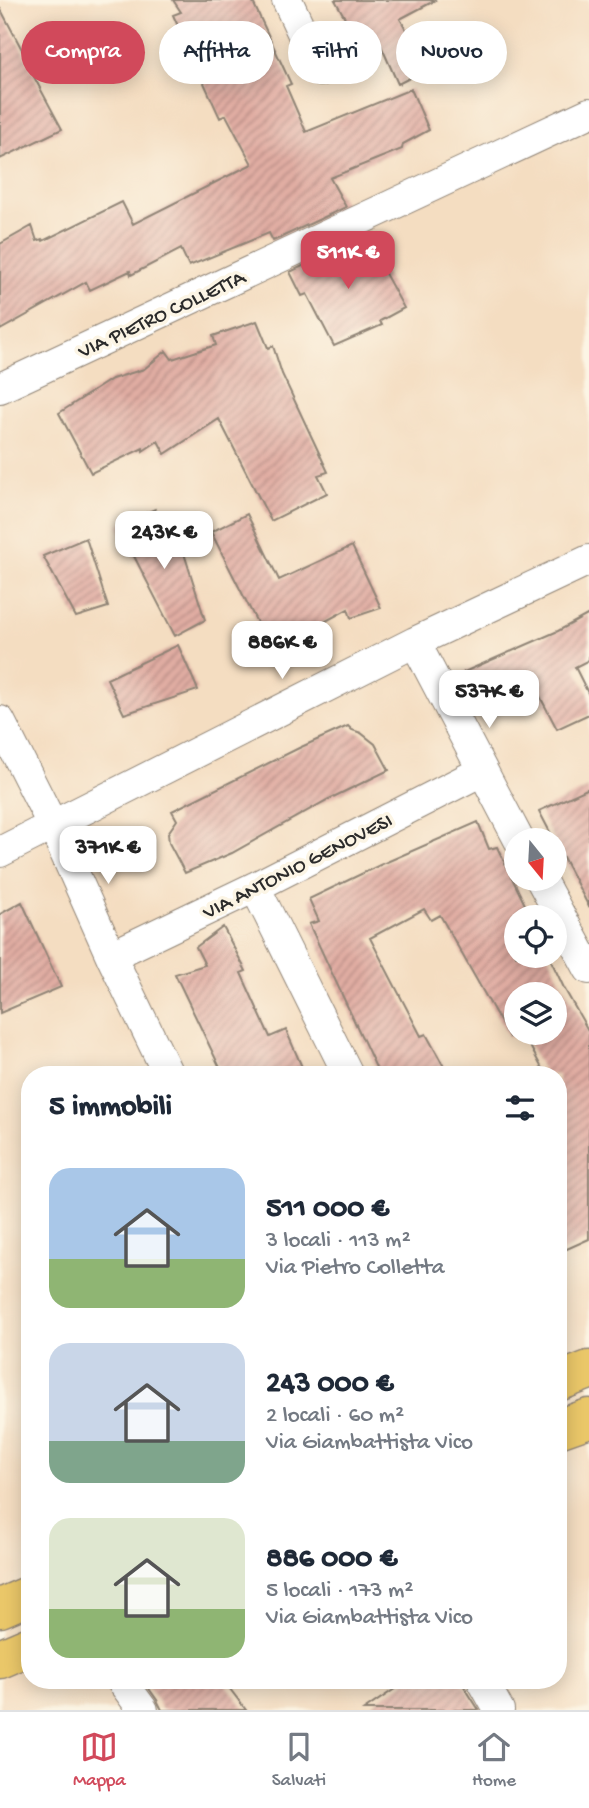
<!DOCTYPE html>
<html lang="it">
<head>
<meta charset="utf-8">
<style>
  body { margin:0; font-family:"Gochi Hand",sans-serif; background:#f6f6f7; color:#1f2937; height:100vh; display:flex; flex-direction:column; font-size:26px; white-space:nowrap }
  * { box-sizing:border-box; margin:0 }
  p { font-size:23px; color:#747a83 }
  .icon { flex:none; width:38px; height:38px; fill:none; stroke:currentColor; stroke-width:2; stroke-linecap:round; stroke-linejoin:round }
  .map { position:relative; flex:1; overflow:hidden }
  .drawer { position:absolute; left:21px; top:1066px; width:546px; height:623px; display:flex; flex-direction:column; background:#fff; border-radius:28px; box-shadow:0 4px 18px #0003 }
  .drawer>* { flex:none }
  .hud { position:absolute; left:21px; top:21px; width:548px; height:63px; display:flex; gap:14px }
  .needle { width:46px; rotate:162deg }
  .buttons { position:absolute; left:504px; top:828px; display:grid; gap:14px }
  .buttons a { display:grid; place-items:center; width:63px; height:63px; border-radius:50%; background:#fff; box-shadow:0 4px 18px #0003; font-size:35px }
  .price { position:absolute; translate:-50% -60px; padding:0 16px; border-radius:14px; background:#fff; color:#222; font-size:23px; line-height:46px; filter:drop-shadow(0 2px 4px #0008) }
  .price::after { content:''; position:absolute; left:50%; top:42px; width:21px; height:16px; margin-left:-10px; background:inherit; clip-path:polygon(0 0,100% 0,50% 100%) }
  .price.active { background:#d1495b; color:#fff }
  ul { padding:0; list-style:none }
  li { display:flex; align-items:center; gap:21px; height:175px; padding:0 28px }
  li span { display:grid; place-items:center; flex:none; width:196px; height:140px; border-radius:21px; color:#555 }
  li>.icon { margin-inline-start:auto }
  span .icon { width:84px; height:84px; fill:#fffc; stroke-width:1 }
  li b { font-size:30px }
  h2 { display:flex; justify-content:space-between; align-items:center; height:84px; padding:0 28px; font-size:30px }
  .pill { padding:0 24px; border-radius:32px; background:#fff; box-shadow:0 4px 18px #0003; font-size:24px; line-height:63px }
  .pill.active { background:#d1495b; color:#fff }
  .tabs { display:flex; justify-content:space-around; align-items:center; height:98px; border-top:2px solid #e0e1e3; background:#fff; font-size:19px; color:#747a83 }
  .tabs a { display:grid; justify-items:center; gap:4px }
  .tabs .active { color:#d1495b }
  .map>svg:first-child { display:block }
</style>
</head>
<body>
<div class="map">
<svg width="589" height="1710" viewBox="0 0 589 1710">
  <defs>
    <pattern id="building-hatch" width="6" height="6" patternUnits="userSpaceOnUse" patternTransform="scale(1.75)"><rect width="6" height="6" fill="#e1ada3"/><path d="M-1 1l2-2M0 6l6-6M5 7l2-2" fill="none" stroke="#b78d85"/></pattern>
  </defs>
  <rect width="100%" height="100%" fill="#fcf5e5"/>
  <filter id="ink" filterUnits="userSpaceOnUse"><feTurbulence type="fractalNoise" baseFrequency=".0143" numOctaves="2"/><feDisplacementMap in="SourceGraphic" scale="14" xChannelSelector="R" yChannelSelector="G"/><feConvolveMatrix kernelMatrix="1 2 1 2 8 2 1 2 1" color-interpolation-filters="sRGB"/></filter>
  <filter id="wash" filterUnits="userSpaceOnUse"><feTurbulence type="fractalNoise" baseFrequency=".00686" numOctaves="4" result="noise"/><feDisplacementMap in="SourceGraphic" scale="28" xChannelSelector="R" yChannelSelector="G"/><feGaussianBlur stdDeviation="1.57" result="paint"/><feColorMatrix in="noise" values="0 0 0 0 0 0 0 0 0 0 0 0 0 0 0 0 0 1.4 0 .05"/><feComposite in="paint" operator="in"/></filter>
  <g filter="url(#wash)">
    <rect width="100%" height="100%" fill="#f4ddc1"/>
    <g id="blocks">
      <path fill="url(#building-hatch)" fill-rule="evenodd" d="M 173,0 L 252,0 L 291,84 L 286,86 L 306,132 L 411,89 L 429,130 L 403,144 L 402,149 L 330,178 L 346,207 L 273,241 L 269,233 L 189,266 L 181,249 L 131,275 L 130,271 L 90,290 L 86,282 L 0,330 L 0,244 L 32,226 L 37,241 L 42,239 L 43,241 L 122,202 L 133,224 L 252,164 L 226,115 L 220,118 L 173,15 L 181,12 Z
        M 335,0 L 436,0 L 400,19 L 429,68 L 398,84 L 375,32 L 358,41 Z
        M 0,8 L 36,76 L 34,77 L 62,129 L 0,159 Z
        M 365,237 L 404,308 L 380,321 L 382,325 L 334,346 L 307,294 L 302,296 L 290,272 Z
        M 257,321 L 268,348 L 273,346 L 282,374 L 328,472 L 318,475 L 327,493 L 271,521 L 219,419 L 165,454 L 158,441 L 143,451 L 143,448 L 91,473 L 59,413 L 112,379 L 144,369 L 166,351 L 172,359 L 216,345 L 213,336 Z
        M 155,509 L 175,551 L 182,547 L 205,620 L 175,636 L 118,525 Z
        M 247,514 L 279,580 L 352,546 L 381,608 L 351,618 L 348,609 L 302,634 L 304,639 L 273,654 L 211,532 Z
        M 86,538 L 108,607 L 76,617 L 43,556 Z
        M 589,614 L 589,660 L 575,667 L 589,695 L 589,714 L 557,729 L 536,689 L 488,716 L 464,672 L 558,631 Z
        M 178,645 L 198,690 L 124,714 L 107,679 Z
        M 348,726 L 352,730 L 361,733 L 375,744 L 389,770 L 327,800 L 232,853 L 185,873 L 169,843 L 168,833 L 177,820 L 172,811 L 299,748 Z
        M 589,788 L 589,907 L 539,811 Z
        M 478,822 L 489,849 L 497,847 L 531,917 L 516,917 L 516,956 L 549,956 L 564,988 L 589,1032 L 589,1239 L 558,1253 L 558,1074 L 545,1074 L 523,1033 L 509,1037 L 440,915 L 431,920 L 424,909 L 370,938 L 421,1036 L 426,1034 L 448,1074 L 379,1074 L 309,924 L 319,921 L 309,899 L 380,865 ZM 516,994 L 555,994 L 555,1032 L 516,1032 Z
        M 22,902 L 61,987 L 0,1013 L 0,914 Z
        M 223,927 L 246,971 L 241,973 L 270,1037 L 286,1030 L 305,1074 L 223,1074 L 175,974 L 205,965 L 196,947 Z
        M 143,1680 L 223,1680 L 246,1710 L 162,1710 L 157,1700 Z
        M 408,1680 L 460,1680 L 479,1710 L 364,1710 Z"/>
    </g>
  </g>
  <g filter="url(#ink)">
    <use href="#blocks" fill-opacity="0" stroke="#908476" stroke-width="2"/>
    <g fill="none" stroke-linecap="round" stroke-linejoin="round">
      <defs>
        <path id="minor" d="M 287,0 L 320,71
          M 0,388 L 589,113
          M 415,642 L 519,840
          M 0,721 L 53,826 L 111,956 L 168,1074
          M 0,852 L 415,642 L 589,560
          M 540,878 L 589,969
          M 255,887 L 348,1074
          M 111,956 L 255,887 L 482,771
          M 121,1680 L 143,1710
          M 482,1680 L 499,1710"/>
        <path id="trunk" d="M 558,1382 L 589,1370
          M 558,1429 L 589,1418
          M 0,1608 L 30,1595
          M 0,1659 L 30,1646"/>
      </defs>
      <use href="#minor" stroke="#908476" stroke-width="32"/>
      <use href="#trunk" stroke="#908476" stroke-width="41"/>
      <use href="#minor" stroke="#fff" stroke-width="30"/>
      <use href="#trunk" stroke="#eac769" stroke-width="38"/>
    </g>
  </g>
  <g text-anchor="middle" stroke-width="7" stroke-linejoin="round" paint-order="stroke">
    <g font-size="21" fill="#2b2b2b" stroke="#fcf5e5">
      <text transform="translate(161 313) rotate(-25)" y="7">VIA PIETRO COLLETTA</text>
      <text transform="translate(297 865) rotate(-27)" y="7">VIA ANTONIO GENOVESI</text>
    </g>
  </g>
</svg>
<div class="buttons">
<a><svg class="needle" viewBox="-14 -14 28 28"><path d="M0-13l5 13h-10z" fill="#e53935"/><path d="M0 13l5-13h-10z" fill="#747a83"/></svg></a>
<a><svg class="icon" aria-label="locate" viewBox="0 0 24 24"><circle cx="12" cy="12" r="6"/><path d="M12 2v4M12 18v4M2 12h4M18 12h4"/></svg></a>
<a><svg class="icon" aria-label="layers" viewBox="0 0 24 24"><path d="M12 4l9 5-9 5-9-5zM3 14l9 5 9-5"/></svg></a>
</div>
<b class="price active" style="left:348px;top:291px">511K €</b>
<b class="price" style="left:164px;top:571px">243K €</b>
<b class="price" style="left:282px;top:681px">886K €</b>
<b class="price" style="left:489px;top:730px">537K €</b>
<b class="price" style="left:108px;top:886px">371K €</b>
<div class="hud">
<a class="pill active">Compra</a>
<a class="pill">Affitta</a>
<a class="pill">Filtri</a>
<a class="pill">Nuovo</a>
</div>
<section class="drawer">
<h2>5 immobili<svg class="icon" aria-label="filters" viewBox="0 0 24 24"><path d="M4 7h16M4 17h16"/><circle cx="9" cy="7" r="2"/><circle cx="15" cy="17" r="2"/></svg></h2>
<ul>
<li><span style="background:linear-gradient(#a9c7e8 65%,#8fb573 0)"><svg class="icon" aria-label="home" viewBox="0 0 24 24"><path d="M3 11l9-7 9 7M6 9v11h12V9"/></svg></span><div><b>511 000 €</b><p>3 locali · 113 m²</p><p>Via Pietro Colletta</p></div></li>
<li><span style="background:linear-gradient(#c9d6e8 70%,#7fa58c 0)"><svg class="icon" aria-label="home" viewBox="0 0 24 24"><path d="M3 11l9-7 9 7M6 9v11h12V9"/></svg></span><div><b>243 000 €</b><p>2 locali · 60 m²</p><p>Via Giambattista Vico</p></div></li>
<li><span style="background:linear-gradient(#dfe7d0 65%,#8fb573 0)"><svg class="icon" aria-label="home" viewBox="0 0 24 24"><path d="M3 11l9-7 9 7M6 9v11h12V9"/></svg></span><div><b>886 000 €</b><p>5 locali · 173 m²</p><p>Via Giambattista Vico</p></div></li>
</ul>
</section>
</div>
<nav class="tabs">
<a class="active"><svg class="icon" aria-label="map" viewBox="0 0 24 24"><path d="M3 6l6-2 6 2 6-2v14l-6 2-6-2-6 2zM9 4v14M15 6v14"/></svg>Mappa</a>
<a><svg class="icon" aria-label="saved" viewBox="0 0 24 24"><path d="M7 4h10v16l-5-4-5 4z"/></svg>Salvati</a>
<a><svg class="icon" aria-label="home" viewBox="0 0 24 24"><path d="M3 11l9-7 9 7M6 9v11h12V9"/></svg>Home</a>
</nav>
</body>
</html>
